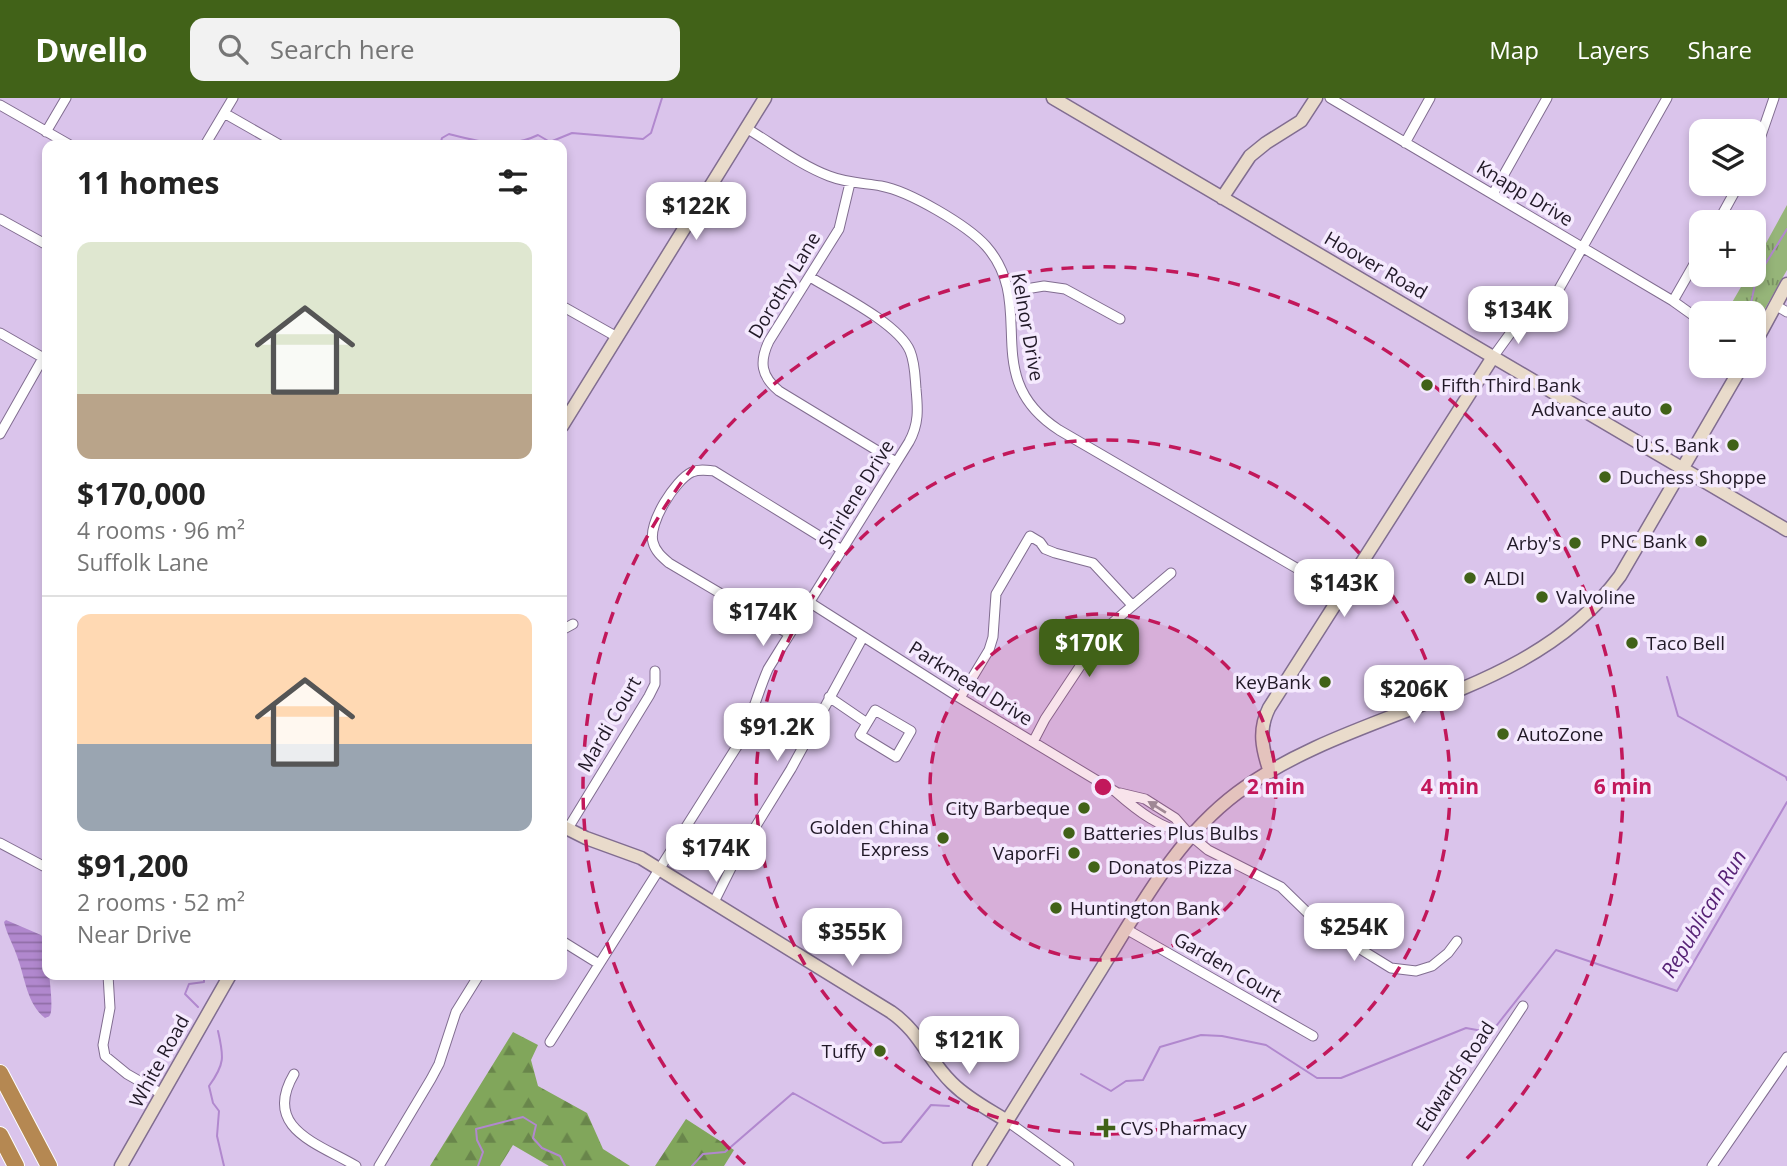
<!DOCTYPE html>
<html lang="en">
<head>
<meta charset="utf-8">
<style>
  body { margin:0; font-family:"Open Sans",sans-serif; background:#f2f2f2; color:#222; height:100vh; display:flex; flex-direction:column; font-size:26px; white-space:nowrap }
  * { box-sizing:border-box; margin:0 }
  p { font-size:23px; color:#767676 }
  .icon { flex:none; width:38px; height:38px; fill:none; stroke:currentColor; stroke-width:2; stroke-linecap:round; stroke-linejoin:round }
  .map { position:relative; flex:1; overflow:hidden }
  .details { position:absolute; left:42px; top:42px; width:525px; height:840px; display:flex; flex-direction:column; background:#fff; border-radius:14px; box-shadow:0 4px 10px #0003 }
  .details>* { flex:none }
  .controls { position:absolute; left:1689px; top:21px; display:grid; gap:14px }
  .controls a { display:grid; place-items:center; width:77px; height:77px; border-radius:14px; background:#fff; box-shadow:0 4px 10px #0003; font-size:35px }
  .price { position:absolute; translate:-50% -60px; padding:0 16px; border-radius:14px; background:#fff; color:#222; font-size:23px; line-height:46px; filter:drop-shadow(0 2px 4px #0008) }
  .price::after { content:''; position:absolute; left:50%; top:42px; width:21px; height:16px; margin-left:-10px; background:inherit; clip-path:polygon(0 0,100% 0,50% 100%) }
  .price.on { background:#416218; color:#fff }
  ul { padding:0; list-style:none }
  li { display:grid; align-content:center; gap:14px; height:371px; padding:0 35px }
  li+li { border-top:2px solid #e0e0e0 }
  li span { display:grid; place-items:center; height:217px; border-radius:14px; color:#555 }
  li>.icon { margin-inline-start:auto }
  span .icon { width:126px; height:126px; fill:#fffc; stroke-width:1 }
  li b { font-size:30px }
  h2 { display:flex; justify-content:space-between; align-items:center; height:84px; padding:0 35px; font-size:30px }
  header { display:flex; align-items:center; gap:42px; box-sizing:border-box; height:98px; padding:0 35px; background:#416218; color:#fff }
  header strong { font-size:33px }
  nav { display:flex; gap:38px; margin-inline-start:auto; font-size:24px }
  .search { width:490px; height:63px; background:#f2f2f2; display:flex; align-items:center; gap:18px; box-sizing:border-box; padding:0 24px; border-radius:14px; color:#767676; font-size:26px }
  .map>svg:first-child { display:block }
</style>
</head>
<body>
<header>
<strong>Dwello</strong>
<div class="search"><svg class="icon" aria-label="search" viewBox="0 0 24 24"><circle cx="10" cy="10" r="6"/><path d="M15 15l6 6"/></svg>Search here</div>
<nav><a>Map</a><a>Layers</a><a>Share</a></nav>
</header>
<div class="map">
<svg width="1787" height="1068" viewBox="0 0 1787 1068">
  <defs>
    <pattern id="forest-firs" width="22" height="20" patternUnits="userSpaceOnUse" patternTransform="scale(1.75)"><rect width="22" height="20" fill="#81a65b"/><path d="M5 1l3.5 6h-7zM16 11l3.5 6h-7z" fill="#69864b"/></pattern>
    <pattern id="park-tufts" width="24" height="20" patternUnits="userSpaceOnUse" patternTransform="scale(1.75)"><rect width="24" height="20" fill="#96b579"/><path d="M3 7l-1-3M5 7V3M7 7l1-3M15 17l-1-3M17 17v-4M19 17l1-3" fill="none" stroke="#7a9263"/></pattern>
    <pattern id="water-rules" width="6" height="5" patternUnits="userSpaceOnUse" patternTransform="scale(1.75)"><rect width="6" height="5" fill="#b188ce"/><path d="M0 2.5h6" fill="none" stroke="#906ea7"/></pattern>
  </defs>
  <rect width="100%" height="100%" fill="#dac4eb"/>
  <path fill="url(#forest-firs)" d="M 513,934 L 538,947 L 531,962 L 538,988 L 587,1015 L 603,1051 L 630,1068 L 549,1068 L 513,1047 L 500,1068 L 430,1068 Z
    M 686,1021 L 734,1052 L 724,1068 L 655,1068 Z"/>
  <path fill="url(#park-tufts)" d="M 1787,107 L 1787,172 L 1754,230 L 1754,215 L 1727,213 L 1748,177 L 1754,177 L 1754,167 Z"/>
  <path fill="url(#water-rules)" d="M 6,822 L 41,837 L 45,842 C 46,854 55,911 50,917 C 49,919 47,919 45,920 C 27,906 25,880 18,861 C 14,848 7,837 4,824 Z"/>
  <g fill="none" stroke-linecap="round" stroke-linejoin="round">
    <path stroke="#b188ce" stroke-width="2" d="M 440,47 L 442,40 L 449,36 C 480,44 507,52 538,37 L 550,44 L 572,35 L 643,41 L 651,35 L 662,0
      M 1749,215 L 1756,181 L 1787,131
      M 1667,579 L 1678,618 L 1786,679 L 1787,682
      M 198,909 L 185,896 L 189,886 L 204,884 L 204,877
      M 218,933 C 224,959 225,966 209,988 L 213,1005 L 219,1013 L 217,1038 L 224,1068
      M 1081,976 L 1111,993 L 1126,983 L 1143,982 L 1160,949 L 1201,937 L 1222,938 L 1266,947 L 1317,980 L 1341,980 L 1466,930 L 1488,934 L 1497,927 L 1556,852 L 1677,893 L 1787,704
      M 478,1068 L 483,1054 L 477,1042 L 476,1031 L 523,1019 L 536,1027 L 533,1040 L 542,1050 L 560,1058 L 565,1068
      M 692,1068 L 703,1056 L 725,1054 L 793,995 L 883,1045 L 901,1044 L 931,1007 L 949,1008"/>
    <defs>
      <path id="street" d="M 1330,0 L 1673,203 L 1701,223
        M 0,7 L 70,47
        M 224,15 L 280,47
        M 746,30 C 773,46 800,67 829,78 C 847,85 863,85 881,88 C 909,93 967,127 986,148 C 1039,208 977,279 1059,332 L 1341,496
        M 46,34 L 66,0
        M 1405,45 L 1430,0
        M 205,47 L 233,0
        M 1754,58 L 1774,0
        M 850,85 L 839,131 L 769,243 C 759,264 761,278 779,293 L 896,364
        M 1493,96 L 1547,0
        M 0,121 L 47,147
        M 1718,124 L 1739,86
        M 1008,194 L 1044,188 L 1065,191 L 1120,221
        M 1673,203 L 1701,154
        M 1775,207 L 1787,214
        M 562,208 L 617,239
        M 0,235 L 47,262
        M 1493,259 L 1517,226 L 1549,202 L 1559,191 L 1667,0
        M 0,336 L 43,260
        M 809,504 L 960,600 L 1116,694 C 1140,715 1159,729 1190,737
        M 562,532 L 573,526
        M 789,536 L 669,465 C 662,459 655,453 653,444 C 648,425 675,382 692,374 C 699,371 706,372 714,373 L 842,452
        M 829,599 L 867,625
        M 960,600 L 989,552 L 993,539 L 996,496 L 1030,438 L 1040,444 L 1045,451 L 1055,455 L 1093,465 L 1132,507
        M 875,612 L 911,633 L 896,659 L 860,637 Z
        M 1033,644 L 1045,621 L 1104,532 L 1171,475
        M 1120,695 L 1145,701 L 1175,720 L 1190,737 L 1208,752 L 1281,789 L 1318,825 L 1391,870 L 1416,873 L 1432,868 L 1448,855 L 1457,843
        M 567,732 L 649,598 L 655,586 L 655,573
        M 0,745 L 47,770
        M 714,804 L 735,762 L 791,671 L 863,539
        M 1126,831 L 1313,938
        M 562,843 L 599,866
        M 108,877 L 110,910 L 103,947 L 105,958 L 127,976 L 162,996
        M 550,944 L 741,642 C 752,618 758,594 768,571 L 909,344 C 919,326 918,311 916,291 C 915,278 915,265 910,253 C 898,225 836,195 810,179
        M 294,976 C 262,1030 317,1045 356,1068
        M 1007,1023 L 1069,1068
        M 379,1068 L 431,981 L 439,966 L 456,914 L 479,877
        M 1417,1068 L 1523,908
        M 1712,1068 L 1787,959"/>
      <path id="secondary" d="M 1053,0 L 1787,432
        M 1222,100 L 1250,58 L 1266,45 L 1301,23 L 1316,0
        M 1754,247 L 1787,186
        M 562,328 L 765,0
        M 1270,674 C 1262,651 1258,632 1269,610 L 1493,259
        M 562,728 L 586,740 L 641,760 L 891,914 C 920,934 928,962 952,985 C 968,1001 988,1011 1007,1023
        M 121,1068 L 230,877
        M 979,1068 C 1020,1002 1061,936 1102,870 C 1142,806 1176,741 1237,695 C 1355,607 1528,603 1620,478 L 1742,268"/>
      <path id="highway" d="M 0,975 L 49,1068
        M 0,1037 L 16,1068"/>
    </defs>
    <use href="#street" stroke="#816d90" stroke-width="11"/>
    <use href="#secondary" stroke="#816d90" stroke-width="15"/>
    <use href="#highway" stroke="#fff" stroke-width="18"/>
    <use href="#street" stroke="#fff" stroke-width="9"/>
    <use href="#secondary" stroke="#e9dbcb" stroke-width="12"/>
    <use href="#highway" stroke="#b58852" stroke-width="16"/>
  </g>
  <defs><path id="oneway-solid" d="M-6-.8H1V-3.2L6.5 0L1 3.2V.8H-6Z" transform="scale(1.75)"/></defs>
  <use fill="#9b989e" href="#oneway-solid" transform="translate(1157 709) rotate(-148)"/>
  <circle cx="1103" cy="689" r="173" fill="#c2185b" fill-opacity=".12"/>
  <g fill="none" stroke="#c2185b" stroke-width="3.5" stroke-dasharray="12 9">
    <circle cx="1103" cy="689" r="173"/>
    <circle cx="1103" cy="689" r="347"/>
    <path d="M745 1066A520 520 0 1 1 1461 1066"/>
  </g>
  <g fill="#416218" stroke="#f5eafe" stroke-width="2.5">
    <circle cx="1427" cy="287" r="7"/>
    <circle cx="1666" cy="311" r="7"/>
    <circle cx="1733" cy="347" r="7"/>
    <circle cx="1605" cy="379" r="7"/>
    <circle cx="1701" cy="443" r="7"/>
    <circle cx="1575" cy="445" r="7"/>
    <circle cx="1470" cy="480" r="7"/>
    <circle cx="1542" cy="499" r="7"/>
    <circle cx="1632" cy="545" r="7"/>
    <circle cx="1325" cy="584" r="7"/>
    <circle cx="1503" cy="636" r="7"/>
    <circle cx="1084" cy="710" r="7"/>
    <circle cx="1069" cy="735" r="7"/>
    <circle cx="943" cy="740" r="7"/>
    <circle cx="1074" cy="755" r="7"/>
    <circle cx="1094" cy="769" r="7"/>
    <circle cx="1056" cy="810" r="7"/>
    <circle cx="880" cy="953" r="7"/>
    <path d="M1102.5 1019.5h7v7h7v7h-7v7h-7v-7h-7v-7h7z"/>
  </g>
  <g text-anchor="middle" stroke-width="7" stroke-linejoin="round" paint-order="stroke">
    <g font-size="19" fill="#211927" stroke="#f5eafe">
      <text transform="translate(1525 95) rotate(31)" y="7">Knapp Drive</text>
      <text transform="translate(1376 167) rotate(30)" y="7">Hoover Road</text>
      <text transform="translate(784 187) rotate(-59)" y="7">Dorothy Lane</text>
      <text transform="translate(1028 229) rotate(80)" y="7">Kelnor Drive</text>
      <text transform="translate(856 396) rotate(-58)" y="7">Shirlene Drive</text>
      <text transform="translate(971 585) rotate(32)" y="7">Parkmead Drive</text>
      <text transform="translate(609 626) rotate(-60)" y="7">Mardi Court</text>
      <text transform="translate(1228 869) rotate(30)" y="7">Garden Court</text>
      <text transform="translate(159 963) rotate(-61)" y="7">White Road</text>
      <text transform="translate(1455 978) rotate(-57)" y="7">Edwards Road</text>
    </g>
    <g font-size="19" fill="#211927" stroke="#f5eafe" text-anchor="start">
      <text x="1441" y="294">Fifth Third Bank</text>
      <text x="1652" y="318" text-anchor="end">Advance auto</text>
      <text x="1719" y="354" text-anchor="end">U.S. Bank</text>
      <text x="1619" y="386">Duchess Shoppe</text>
      <text x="1687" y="450" text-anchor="end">PNC Bank</text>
      <text x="1561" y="452" text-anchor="end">Arby's</text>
      <text x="1484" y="487">ALDI</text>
      <text x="1556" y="506">Valvoline</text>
      <text x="1646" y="552">Taco Bell</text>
      <text x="1311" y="591" text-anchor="end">KeyBank</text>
      <text x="1517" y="643">AutoZone</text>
      <text x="1070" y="717" text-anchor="end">City Barbeque</text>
      <text x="929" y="736" text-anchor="end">Golden China<tspan x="929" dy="22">Express</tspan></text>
      <text x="1083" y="742">Batteries Plus Bulbs</text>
      <text x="1060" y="762" text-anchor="end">VaporFi</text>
      <text x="1108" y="776">Donatos Pizza</text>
      <text x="1070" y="817">Huntington Bank</text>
      <text x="866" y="960" text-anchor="end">Tuffy</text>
      <text x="1120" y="1037">CVS Pharmacy</text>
    </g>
    <g font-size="21" font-style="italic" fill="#572276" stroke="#f5eafe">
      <text transform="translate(1704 816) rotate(-59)" y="7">Republican Run</text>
    </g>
  </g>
  <circle cx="1103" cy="689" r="10" fill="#c2185b" stroke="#f5eafe" stroke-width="3.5"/>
  <g font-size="21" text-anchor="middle" font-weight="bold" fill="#c2185b" stroke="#f5eafe" stroke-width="7" stroke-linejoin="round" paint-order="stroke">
    <text x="1276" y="696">2 min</text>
    <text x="1450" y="696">4 min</text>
    <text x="1623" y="696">6 min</text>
  </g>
</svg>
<div class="controls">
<a><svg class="icon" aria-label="layers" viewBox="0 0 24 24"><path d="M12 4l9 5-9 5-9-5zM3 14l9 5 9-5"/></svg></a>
<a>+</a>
<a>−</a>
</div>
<b class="price" style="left:696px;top:144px">$122K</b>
<b class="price" style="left:1518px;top:248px">$134K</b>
<b class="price" style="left:1344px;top:521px">$143K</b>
<b class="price" style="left:763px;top:550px">$174K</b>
<b class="price on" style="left:1089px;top:581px">$170K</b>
<b class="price" style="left:1414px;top:627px">$206K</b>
<b class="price" style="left:777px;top:665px">$91.2K</b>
<b class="price" style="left:716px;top:786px">$174K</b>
<b class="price" style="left:1354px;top:865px">$254K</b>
<b class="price" style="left:852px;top:870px">$355K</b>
<b class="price" style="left:969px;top:978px">$121K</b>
<section class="details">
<h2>11 homes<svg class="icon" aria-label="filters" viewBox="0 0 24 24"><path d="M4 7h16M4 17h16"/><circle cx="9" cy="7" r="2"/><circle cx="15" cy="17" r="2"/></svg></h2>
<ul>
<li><span style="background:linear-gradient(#dfe7d0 70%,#b9a48a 0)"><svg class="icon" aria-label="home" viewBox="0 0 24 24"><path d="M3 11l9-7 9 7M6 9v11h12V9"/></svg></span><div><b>$170,000</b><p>4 rooms · 96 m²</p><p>Suffolk Lane</p></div></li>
<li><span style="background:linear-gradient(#ffd9b3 60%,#9aa5b1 0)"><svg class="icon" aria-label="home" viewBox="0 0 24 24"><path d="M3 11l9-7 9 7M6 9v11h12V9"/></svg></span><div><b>$91,200</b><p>2 rooms · 52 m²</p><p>Near Drive</p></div></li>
</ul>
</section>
</div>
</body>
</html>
